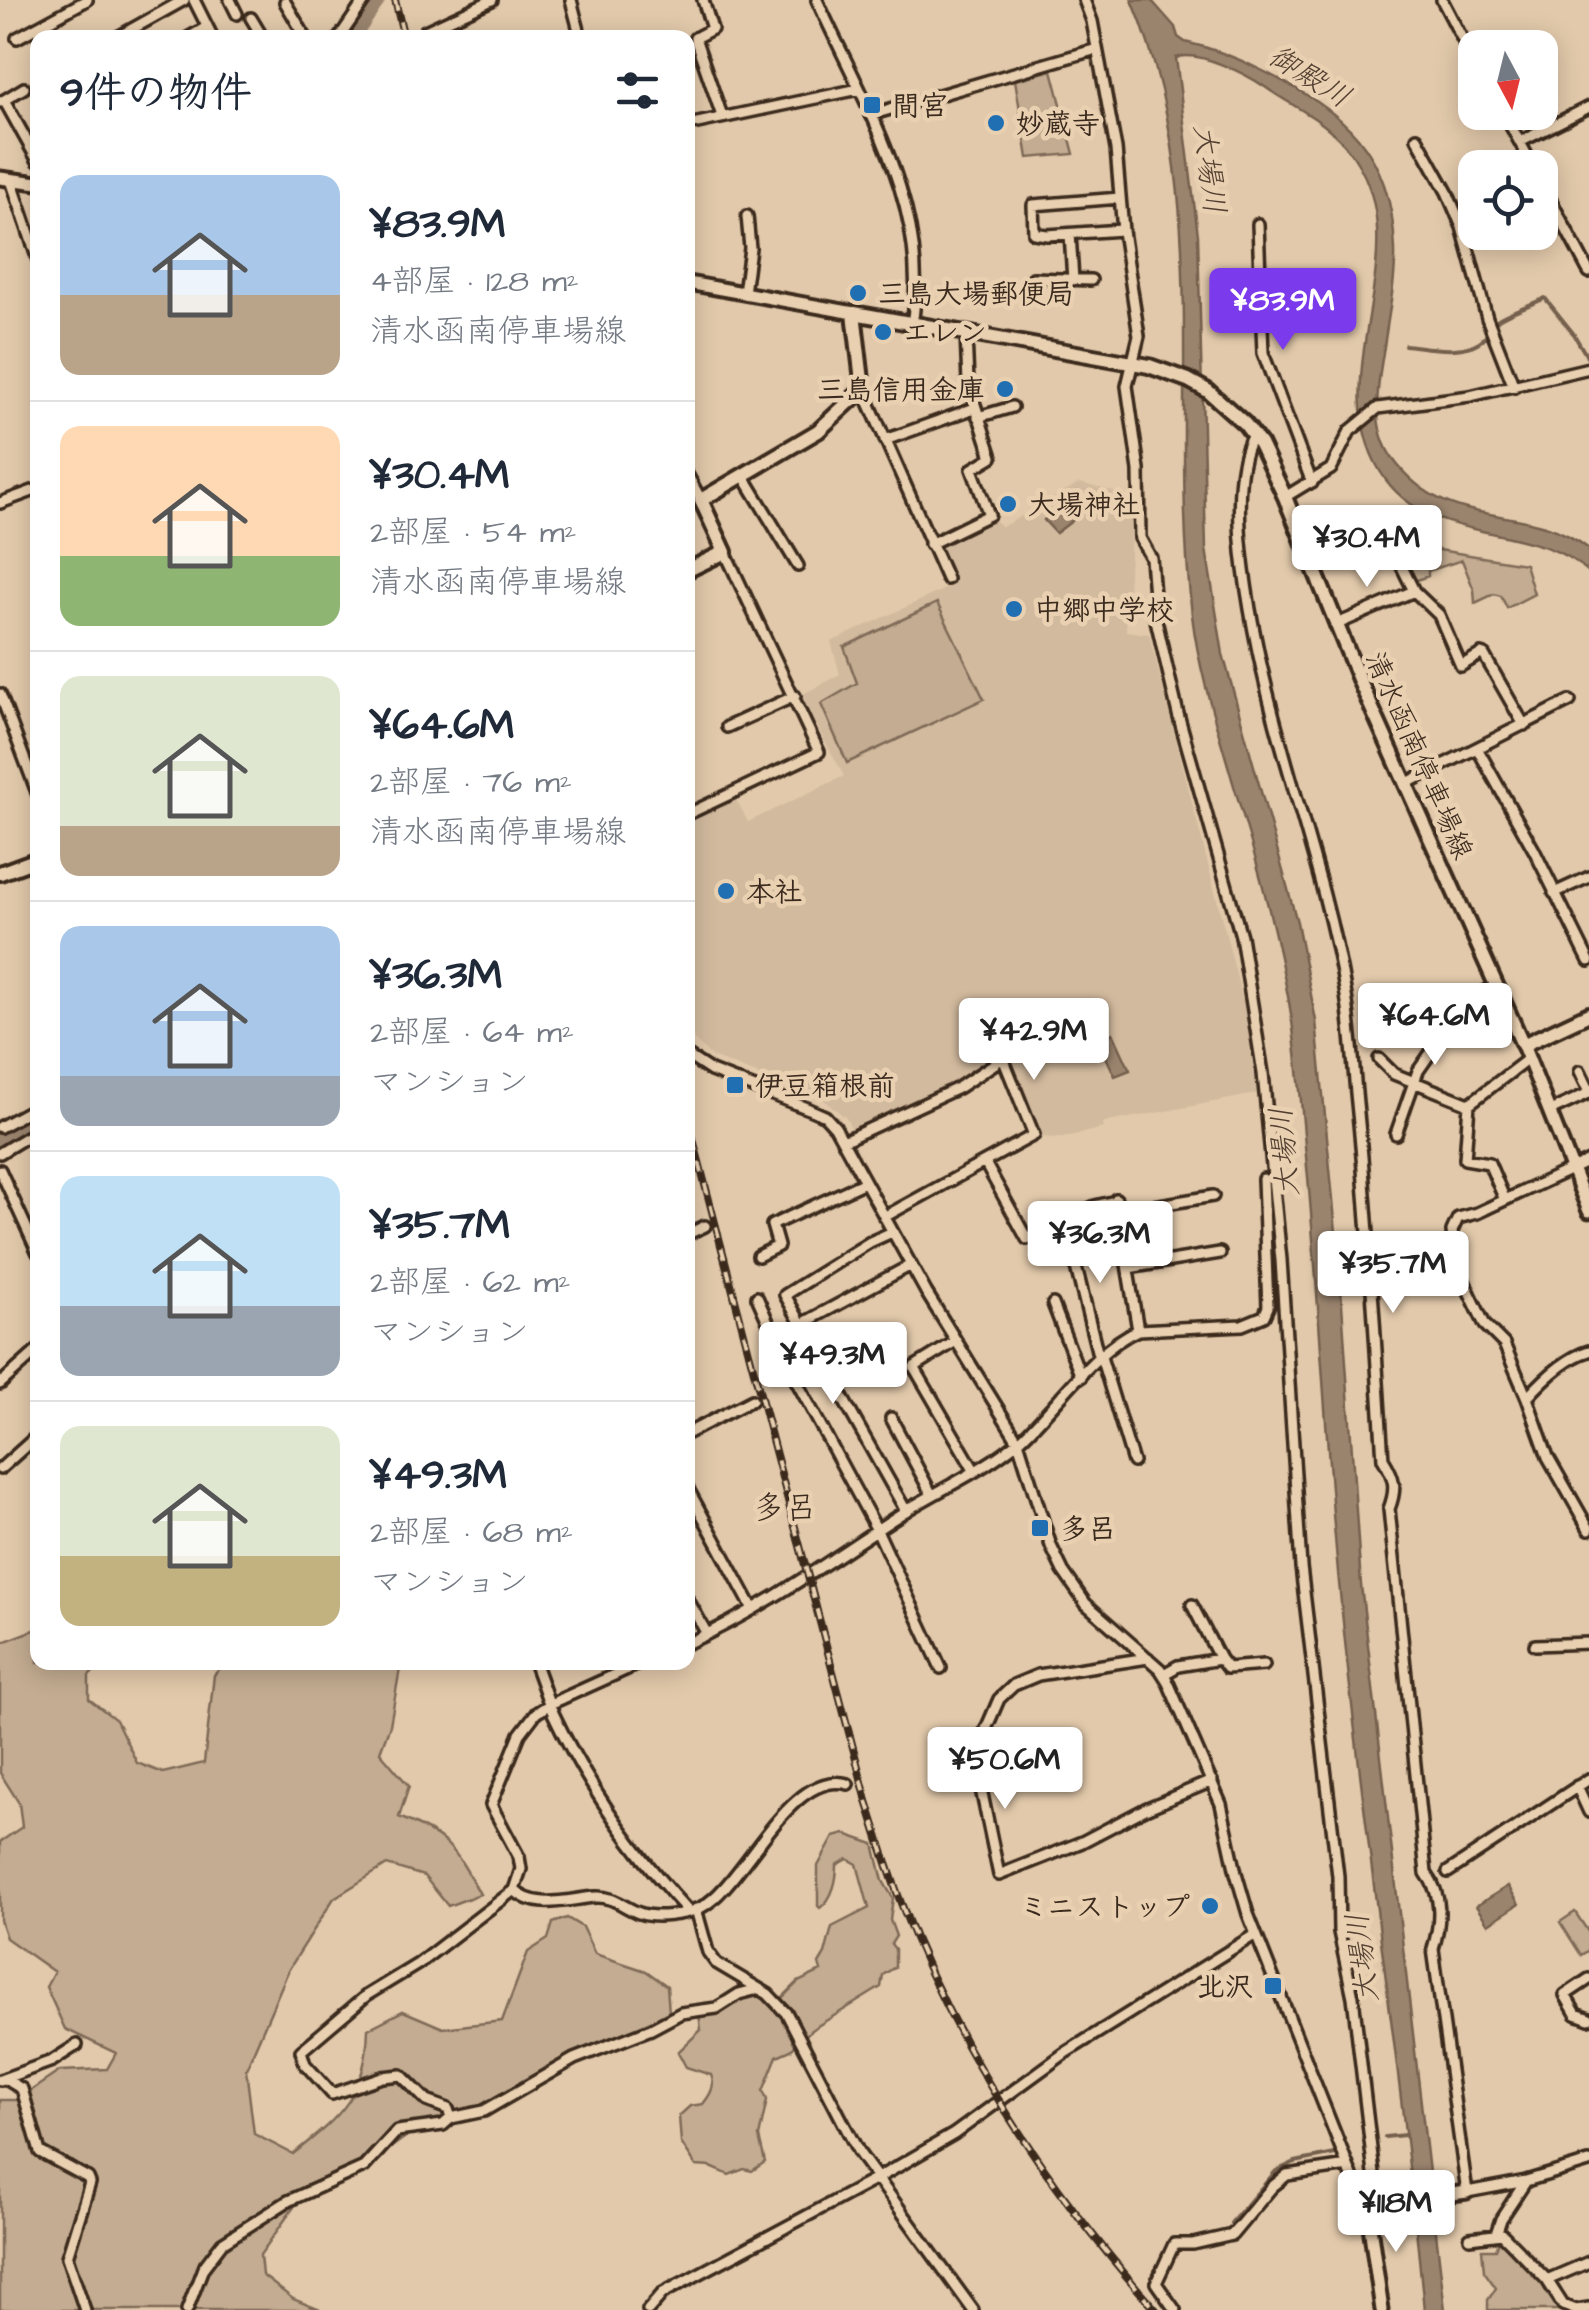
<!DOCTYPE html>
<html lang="ja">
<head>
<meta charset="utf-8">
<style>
  body { margin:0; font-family:"Architects Daughter","Klee One",sans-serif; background:#f2f2f3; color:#1f2937; height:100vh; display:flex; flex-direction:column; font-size:38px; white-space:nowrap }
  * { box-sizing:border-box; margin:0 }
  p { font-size:32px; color:#747a83 }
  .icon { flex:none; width:55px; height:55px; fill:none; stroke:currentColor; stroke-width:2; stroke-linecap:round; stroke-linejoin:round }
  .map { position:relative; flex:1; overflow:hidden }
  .side { position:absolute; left:30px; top:30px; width:665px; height:1640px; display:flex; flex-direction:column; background:#fff; border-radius:20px; box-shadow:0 5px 25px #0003 }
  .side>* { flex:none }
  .needle { width:65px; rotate:173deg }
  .buttons { position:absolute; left:1458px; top:30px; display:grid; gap:20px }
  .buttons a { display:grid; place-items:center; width:100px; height:100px; border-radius:20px; background:#fff; box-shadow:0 5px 25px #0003; font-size:50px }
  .price { position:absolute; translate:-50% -85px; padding:0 22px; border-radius:10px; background:#fff; color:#222; font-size:32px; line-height:65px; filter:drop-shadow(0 2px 5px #0008) }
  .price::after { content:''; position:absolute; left:50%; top:60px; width:30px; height:22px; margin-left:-15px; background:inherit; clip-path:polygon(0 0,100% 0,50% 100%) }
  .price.active { background:#7c3aed; color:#fff }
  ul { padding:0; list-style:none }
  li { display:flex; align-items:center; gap:30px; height:250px; padding:0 30px }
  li+li { border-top:2px solid #e0e1e3 }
  li span { display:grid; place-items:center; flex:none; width:280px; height:200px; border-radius:20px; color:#555 }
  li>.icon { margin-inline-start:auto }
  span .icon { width:120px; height:120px; fill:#fffc; stroke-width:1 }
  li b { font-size:42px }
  h2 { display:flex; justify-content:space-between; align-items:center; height:120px; padding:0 30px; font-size:42px }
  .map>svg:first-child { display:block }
</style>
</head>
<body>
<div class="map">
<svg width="1589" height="2310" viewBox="0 0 1589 2310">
  <rect width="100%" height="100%" fill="#e2c9ab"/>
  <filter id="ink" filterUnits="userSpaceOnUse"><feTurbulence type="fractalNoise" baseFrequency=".01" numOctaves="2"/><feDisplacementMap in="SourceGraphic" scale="20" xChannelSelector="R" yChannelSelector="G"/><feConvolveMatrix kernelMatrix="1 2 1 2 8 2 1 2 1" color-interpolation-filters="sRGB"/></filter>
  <g filter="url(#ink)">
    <path fill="#d2ba9e" d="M 1080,483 L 1133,497 L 1126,631 L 1149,634 L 1246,1013 L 1261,1093 L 1103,1123 L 1103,1128 L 1062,1138 L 1037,1137 L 1005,1051 L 958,1080 L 851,1128 L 846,1118 L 824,1100 L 712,1057 L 694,1040 L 688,1021 L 688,819 L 734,796 L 748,822 L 844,776 L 800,696 L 840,674 L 831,642 L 949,587 L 934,546 L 989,515 L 1002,527 Z"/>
    <path fill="#c3ac91" stroke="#7f6b58" stroke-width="2.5" d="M 1052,70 L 1074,154 L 1028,158 L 1015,80 Z
      M 1427,543 L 1433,549 L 1525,564 L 1534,594 L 1507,608 L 1501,596 L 1494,594 L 1475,603 L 1474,590 L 1462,560 L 1428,571 L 1428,576 L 1411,582 L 1400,555 Z
      M 937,603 L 984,699 L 847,763 L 821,704 L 857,683 L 844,647 Z
      M 37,1629 L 38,1662 L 102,1663 L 89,1676 L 89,1699 L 116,1720 L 137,1763 L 163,1773 L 204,1763 L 214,1675 L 225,1663 L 401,1663 L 390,1725 L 380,1752 L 409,1786 L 399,1817 C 450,1838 454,1848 480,1894 L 448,1906 L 424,1876 L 387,1865 L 334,1898 L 289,1969 L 246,2069 L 254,2134 L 293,2154 C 342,2115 366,2095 368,2029 L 403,2011 L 443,2028 L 502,2021 L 528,1952 L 548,1939 L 553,1923 L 567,1918 L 582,1927 L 595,1954 L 646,1971 L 667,1986 L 669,2013 L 551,2065 L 491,2101 L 411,2133 L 345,2181 L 311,2193 L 296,2204 L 260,2255 L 262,2275 L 293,2299 L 320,2310 L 0,2310 L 0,2100 L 17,2100 L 60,2071 L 107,2069 L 116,2053 L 65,2029 L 46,1987 L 54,1972 L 6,1938 L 0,1920 L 0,1842 L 22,1827 L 19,1803 L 0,1773 L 0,1643 Z
      M 845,1834 L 874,1844 L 883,1881 L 893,1898 L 890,1920 L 896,1936 L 891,1944 L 895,1949 L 895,1967 L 883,1975 L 881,1987 L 811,2030 L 791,2050 L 777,2056 L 763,2091 L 767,2100 L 759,2137 L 765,2162 L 752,2171 L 744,2169 L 729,2175 L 711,2167 L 696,2166 L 681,2143 L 679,2116 L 690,2106 L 703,2104 C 710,2095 716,2086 711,2075 L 686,2067 L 678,2052 L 701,2030 L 699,2013 L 719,2013 L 755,1992 L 767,1997 L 783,1997 L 798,1982 L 821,1971 L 819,1964 L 825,1954 L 832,1927 L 869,1908 L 857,1864 L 848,1859 L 837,1865 C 837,1879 833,1899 820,1908 L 818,1906 L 818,1866 L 834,1837 Z
      M 1575,1912 L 1589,1933 L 1589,1950 L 1581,1955 L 1560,1922 Z
      M 1499,2241 L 1504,2241 L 1539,2277 L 1545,2290 L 1551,2292 L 1562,2310 L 1488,2310 L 1488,2300 L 1496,2288 L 1484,2271 L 1482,2249 L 1496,2249 Z"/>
    <path fill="#9a846e" stroke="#74604e" stroke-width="2.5" d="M 1132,0 L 1151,0 L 1175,27 L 1178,37 L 1185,42 C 1212,48 1238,58 1263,71 C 1345,112 1391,150 1395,249 C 1396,279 1389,311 1385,340 C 1379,379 1368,424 1393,459 C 1449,536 1524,498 1589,549 L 1589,572 C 1531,520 1436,547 1386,480 C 1311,377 1435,238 1339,139 C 1319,117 1290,105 1265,87 C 1248,75 1197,49 1176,58 L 1198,235 L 1206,549 L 1223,654 L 1297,922 L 1316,1021 L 1340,1274 L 1361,1585 L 1445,2310 L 1424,2310 C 1403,2080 1366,1852 1343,1622 C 1327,1474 1321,1326 1308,1177 C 1302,1119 1299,1060 1289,1002 C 1276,929 1256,857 1234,786 C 1218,730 1199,673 1192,615 C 1168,412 1214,194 1132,0 Z
      M 1077,492 L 1089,508 L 1056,533 L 1044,520 Z
      M 1113,1033 L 1130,1070 L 1115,1076 L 1098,1040 Z
      M 1508,1886 L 1519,1904 L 1488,1924 L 1476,1906 Z"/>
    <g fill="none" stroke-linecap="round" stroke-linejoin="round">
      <path stroke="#74604e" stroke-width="4" d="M 1405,345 C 1427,347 1467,357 1485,337 C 1491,330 1491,324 1500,318 C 1514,310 1531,305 1545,298 L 1573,333 L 1589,360
        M 1385,2137 L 1405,2135
        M 1231,2223 L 1276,2171 L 1295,2162 L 1335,2154"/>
      <path stroke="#9a846e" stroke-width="20" d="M 349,38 L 375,0
        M 0,1141 L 38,1118"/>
      <defs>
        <path id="minor" d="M 194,0 L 213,38
          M 230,0 L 237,14
          M 571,0 L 581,38
          M 703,0 L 712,29 L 695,38 L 722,116
          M 817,0 C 863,102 932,208 912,324
          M 1084,0 L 1092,21 L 1116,149 L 1123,231 L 1139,336 L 1127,386 L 1139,470 L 1140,538 L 1151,558 L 1156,620 L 1178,714 L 1241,936 L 1263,1073 L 1281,1260 L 1301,1567 L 1338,1876 L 1339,1932 L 1353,1997 L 1374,2174 L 1374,2189 L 1367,2205
          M 1442,0 L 1475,63
          M 285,2 L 306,38
          M 251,18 L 263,38
          M 17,38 L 87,0
          M 116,38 L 184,0
          M 188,38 L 207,27
          M 339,38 L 365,0
          M 425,38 L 425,31 L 492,0
          M 4,100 L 38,161
          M 1,102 L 24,88
          M 1503,112 L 1534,168
          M 870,115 L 1097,49
          M 688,125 L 859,89
          M 1417,138 L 1447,192 L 1462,227 L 1487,318 L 1514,387
          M 1520,142 L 1589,107
          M 11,180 L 38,260
          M 1540,180 L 1589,272
          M 1120,198 L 1033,205 L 1034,233 L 1047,235 L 1122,230
          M 1258,224 L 1263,353 L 1312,483
          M 1070,234 L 1073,280
          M 1033,278 L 1091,280
          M 744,293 L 750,248 L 747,216
          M 863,389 L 947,579
          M 978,417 L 1012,407
          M 1253,435 C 1225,482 1247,598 1258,651 C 1282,766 1325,874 1345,990 C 1352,1027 1353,1065 1357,1103 C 1369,1221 1375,1341 1383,1459 C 1395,1478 1397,1488 1389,1509 L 1426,1873 C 1443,1896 1441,1922 1433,1949 L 1467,2192 L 1526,2181 L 1589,2162
          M 885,440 L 975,408
          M 743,475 L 798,566
          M 688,476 L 701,500
          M 1285,497 L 1331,469 L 1350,431 L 1378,408 L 1470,396 L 1589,368
          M 0,503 L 38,489
          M 1421,533 L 1397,557 L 1414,591 L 1439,615 L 1461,666 L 1481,654 L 1484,655 L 1524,725
          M 930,544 L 989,515 L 972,469 L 992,457 L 968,383 L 966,334
          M 1335,625 L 1414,591
          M 0,694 L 38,795
          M 727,727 L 795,696
          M 1477,748 L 1534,850 L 1589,961
          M 1405,784 L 1570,701
          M 688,814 L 819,752 L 725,552
          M 1554,893 L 1589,877
          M 688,1056 L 711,1071 L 809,1109 L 825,1116 L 835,1127 L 926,1292 L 1018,1441 L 1051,1546 L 1063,1571 L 1086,1604 L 1160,1669 L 1167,1680 L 1221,1804 L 1236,1873 L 1248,1914 L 1356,2186 L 1367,2205
          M 1379,1059 L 1394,1074 L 1469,1104
          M 1580,1071 L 1589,1090
          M 1550,1111 L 1589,1093
          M 0,1127 L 38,1106
          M 1396,1134 L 1418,1071 L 1466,1002 L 1495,986
          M 843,1141 L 958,1088 L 1003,1058 L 1034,1135 L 884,1217
          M 0,1153 L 38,1130
          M 985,1163 L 1027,1239 L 1095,1206 L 1116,1201
          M 0,1170 L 38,1253
          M 1116,1199 L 1138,1330
          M 1505,1200 L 1489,1163 L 1465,1159 L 1469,1104 L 1528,1059
          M 1118,1212 L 1213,1196
          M 1065,1223 L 1099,1359
          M 892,1232 L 870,1242 L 785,1295 L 906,1511
          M 688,1234 L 705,1226
          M 758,1256 L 778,1246 L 772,1225 L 865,1182
          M 1128,1268 L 1220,1253
          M 757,1297 L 786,1362 L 877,1530 L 941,1668
          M 1053,1304 L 1081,1377
          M 802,1324 L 911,1265
          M 956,1341 L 914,1367 L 974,1470
          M 1589,1351 C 1565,1358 1543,1380 1527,1398 L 1548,1457 L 1589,1529
          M 1101,1357 L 1133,1462
          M 0,1384 L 38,1350
          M 1527,1398 L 1504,1344 L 1485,1325 L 1455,1262 L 1452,1231 L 1458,1218 L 1477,1213 L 1589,1161
          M 891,1418 L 932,1495
          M 688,1433 L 752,1400
          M 0,1469 L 38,1435
          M 688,1489 L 753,1609
          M 688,1600 L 707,1634
          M 1192,1605 L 1220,1659
          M 688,1643 C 765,1608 833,1558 904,1512 C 942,1488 987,1469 1021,1439 C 1057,1406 1093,1350 1138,1330 L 1242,1325 L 1264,1316 L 1268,1307 L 1263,1179
          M 1535,1645 L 1589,1643
          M 1148,1658 L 1038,1675 L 1014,1685 L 999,1699 L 976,1752 L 976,1765 L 999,1875 L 1082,1842 L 1145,1809 L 1212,1781
          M 534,1662 C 541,1679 546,1697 553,1713 C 587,1785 634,1853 688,1911
          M 1164,1674 L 1178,1666 L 1220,1659 L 1227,1668 L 1264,1665
          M 1577,1786 L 1589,1812
          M 1448,1872 L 1589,1779
          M 514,1890 C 536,1911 568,1899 596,1897 C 613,1896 623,1907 639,1913 C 655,1919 684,1915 700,1908 C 744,1886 789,1768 848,1784
          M 696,1909 L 708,1952 L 716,1963 L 768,1994 L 787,2014 L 859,2153 L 973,2310
          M 1589,1979 L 1565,1995 L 1576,2014 L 1589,2019
          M 0,2080 L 52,2061 L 77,2045
          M 7,2080 L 22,2089 L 40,2152 L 88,2178 L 90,2183 L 67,2257 L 85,2310
          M 451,2118 L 448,2109 L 427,2101 L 401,2075 L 382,2077 L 332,2094 L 305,2064 L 301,2051 L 367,1995 L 418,1964 L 514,1890 L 521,1869 L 519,1857 L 491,1805 L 520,1734 L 536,1713 L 550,1704 L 643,1662
          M 1496,2234 L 1501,2219 L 1526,2181
          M 1470,2238 L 1502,2234 L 1547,2280 L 1589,2262
          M 1547,2280 L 1563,2305 L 1576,2310 L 1589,2308
          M 187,2310 L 203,2268 L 222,2243 L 288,2201 L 364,2167 L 397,2131 L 443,2125 L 451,2118 L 484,2111 L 574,2059 L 651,2029 L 681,2013 L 717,2008 L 739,1994 L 758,1989
          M 648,2310 L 663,2293 L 878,2178 L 954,2134 L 1065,2053 L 1256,1934
          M 1175,2310 L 1156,2283 L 1174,2244 L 1193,2244 L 1232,2235 L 1272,2187 L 1287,2175 L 1348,2166"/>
        <path id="tertiary" d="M 0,178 L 38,183
          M 688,283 L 854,313
          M 1523,1045 L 1589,1211
          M 1382,2310 L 1367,2205 L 1467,2192"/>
        <path id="secondary" d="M 688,570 L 725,552 L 701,500 L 818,431 L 863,389 L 854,313 L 1149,366 L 1188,380 L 1208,391 L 1245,424 L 1260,444 L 1285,497 L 1361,684 L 1523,1045 L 1589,1014
          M 0,873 L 38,859"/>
      </defs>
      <use href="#minor" stroke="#3b2a1e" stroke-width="16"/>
      <use href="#tertiary" stroke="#3b2a1e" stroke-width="19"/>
      <use href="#secondary" stroke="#3b2a1e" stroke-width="20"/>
      <use href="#minor" stroke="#e9d0b1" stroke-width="9"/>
      <use href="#tertiary" stroke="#e9d0b1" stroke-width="11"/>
      <use href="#secondary" stroke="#e9d0b1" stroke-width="12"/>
      <defs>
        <path id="rail" d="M 395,0 L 404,38
          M 688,1120 L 867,1801 C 878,1835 888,1869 901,1903 C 956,2050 1051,2193 1156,2310"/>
      </defs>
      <use href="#rail" stroke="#3b2a1e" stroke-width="8"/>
      <use href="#rail" stroke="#e9d0b1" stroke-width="4" stroke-dasharray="11" stroke-linecap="butt"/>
    </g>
  </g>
  <g fill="#1f6fb2" stroke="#e9d0b1" stroke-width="4">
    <rect x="862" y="95" width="20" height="20" rx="5"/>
    <circle cx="996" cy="123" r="10"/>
    <circle cx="858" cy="293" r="10"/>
    <circle cx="883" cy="332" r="10"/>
    <circle cx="1005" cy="389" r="10"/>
    <circle cx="1008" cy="504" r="10"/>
    <circle cx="1014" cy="609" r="10"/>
    <circle cx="726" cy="891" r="10"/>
    <rect x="725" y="1075" width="20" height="20" rx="5"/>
    <rect x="1030" y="1518" width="20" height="20" rx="5"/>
    <circle cx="1210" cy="1906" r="10"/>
    <rect x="1263" y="1976" width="20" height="20" rx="5"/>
  </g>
  <g text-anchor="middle" stroke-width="9" stroke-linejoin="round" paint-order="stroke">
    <g font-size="28" font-weight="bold" fill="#3b2a1e" stroke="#e9d0b1" text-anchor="start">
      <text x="892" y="115">間宮</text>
      <text x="1016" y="133">妙蔵寺</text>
      <text x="878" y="303">三島大場郵便局</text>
      <text x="903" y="342">エレン</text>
      <text x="985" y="399" text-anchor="end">三島信用金庫</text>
      <text x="1028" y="514">大場神社</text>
      <text x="1034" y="619">中郷中学校</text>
      <text x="746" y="901">本社</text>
      <text x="755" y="1095">伊豆箱根前</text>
      <text x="1060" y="1538">多呂</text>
      <text x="1190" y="1916" text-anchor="end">ミニストップ</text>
      <text x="1253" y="1996" text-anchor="end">北沢</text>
    </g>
    <g font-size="28" fill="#3b2a1e" stroke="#e9d0b1">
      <text transform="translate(1420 755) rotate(66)" y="10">清水函南停車場線</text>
    </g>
    <g font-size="30" font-style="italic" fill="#534032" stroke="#e9d0b1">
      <text transform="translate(1310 76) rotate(32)" y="10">御殿川</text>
      <text transform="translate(1210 169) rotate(83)" y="10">大場川</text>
      <text transform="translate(1284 1152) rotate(-95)" y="10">大場川</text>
      <text transform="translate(1362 1958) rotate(-97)" y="10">大場川</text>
    </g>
    <g font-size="32" fill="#3b2a1e" stroke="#e9d0b1">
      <text x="785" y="1518">多呂</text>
    </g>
  </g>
</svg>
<div class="buttons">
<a><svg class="needle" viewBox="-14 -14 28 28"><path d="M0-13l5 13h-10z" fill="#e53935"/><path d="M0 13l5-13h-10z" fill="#747a83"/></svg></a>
<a><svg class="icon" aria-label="locate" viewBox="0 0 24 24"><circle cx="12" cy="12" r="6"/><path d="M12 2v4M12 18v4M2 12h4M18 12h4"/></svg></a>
</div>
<b class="price active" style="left:1283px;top:353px">¥83.9M</b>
<b class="price" style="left:1367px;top:590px">¥30.4M</b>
<b class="price" style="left:1435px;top:1068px">¥64.6M</b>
<b class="price" style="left:1034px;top:1083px">¥42.9M</b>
<b class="price" style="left:1100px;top:1286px">¥36.3M</b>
<b class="price" style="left:1393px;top:1316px">¥35.7M</b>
<b class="price" style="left:833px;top:1407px">¥49.3M</b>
<b class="price" style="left:1005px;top:1812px">¥50.6M</b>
<b class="price" style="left:1396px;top:2255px">¥118M</b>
<section class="side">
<h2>9件の物件<svg class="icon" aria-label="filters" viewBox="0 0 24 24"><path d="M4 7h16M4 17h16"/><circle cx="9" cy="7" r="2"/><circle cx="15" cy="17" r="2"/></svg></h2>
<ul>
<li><span style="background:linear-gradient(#a9c7e8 60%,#b9a48a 0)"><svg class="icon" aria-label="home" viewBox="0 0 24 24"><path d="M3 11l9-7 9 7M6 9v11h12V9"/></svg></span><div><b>¥83.9M</b><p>4部屋 · 128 m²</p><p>清水函南停車場線</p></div></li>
<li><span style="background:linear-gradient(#ffd9b3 65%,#8fb573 0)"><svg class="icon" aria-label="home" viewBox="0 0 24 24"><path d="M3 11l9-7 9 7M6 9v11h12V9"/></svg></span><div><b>¥30.4M</b><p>2部屋 · 54 m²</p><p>清水函南停車場線</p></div></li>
<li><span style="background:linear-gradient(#dfe7d0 75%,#b9a48a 0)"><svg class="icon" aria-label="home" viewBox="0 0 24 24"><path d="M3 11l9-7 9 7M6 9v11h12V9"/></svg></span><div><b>¥64.6M</b><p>2部屋 · 76 m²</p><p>清水函南停車場線</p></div></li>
<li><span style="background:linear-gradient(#a9c7e8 75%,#9aa5b1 0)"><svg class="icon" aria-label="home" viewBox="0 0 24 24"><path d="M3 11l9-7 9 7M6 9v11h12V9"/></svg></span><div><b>¥36.3M</b><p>2部屋 · 64 m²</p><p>マンション</p></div></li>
<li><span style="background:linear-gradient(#bfe0f5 65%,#9aa5b1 0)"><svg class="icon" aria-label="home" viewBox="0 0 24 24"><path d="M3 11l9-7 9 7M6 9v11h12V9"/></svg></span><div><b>¥35.7M</b><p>2部屋 · 62 m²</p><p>マンション</p></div></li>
<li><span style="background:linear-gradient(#dfe7d0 65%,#c2b280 0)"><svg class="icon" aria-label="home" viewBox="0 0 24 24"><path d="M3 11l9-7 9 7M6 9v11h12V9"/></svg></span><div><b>¥49.3M</b><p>2部屋 · 68 m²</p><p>マンション</p></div></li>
</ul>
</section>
</div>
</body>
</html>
